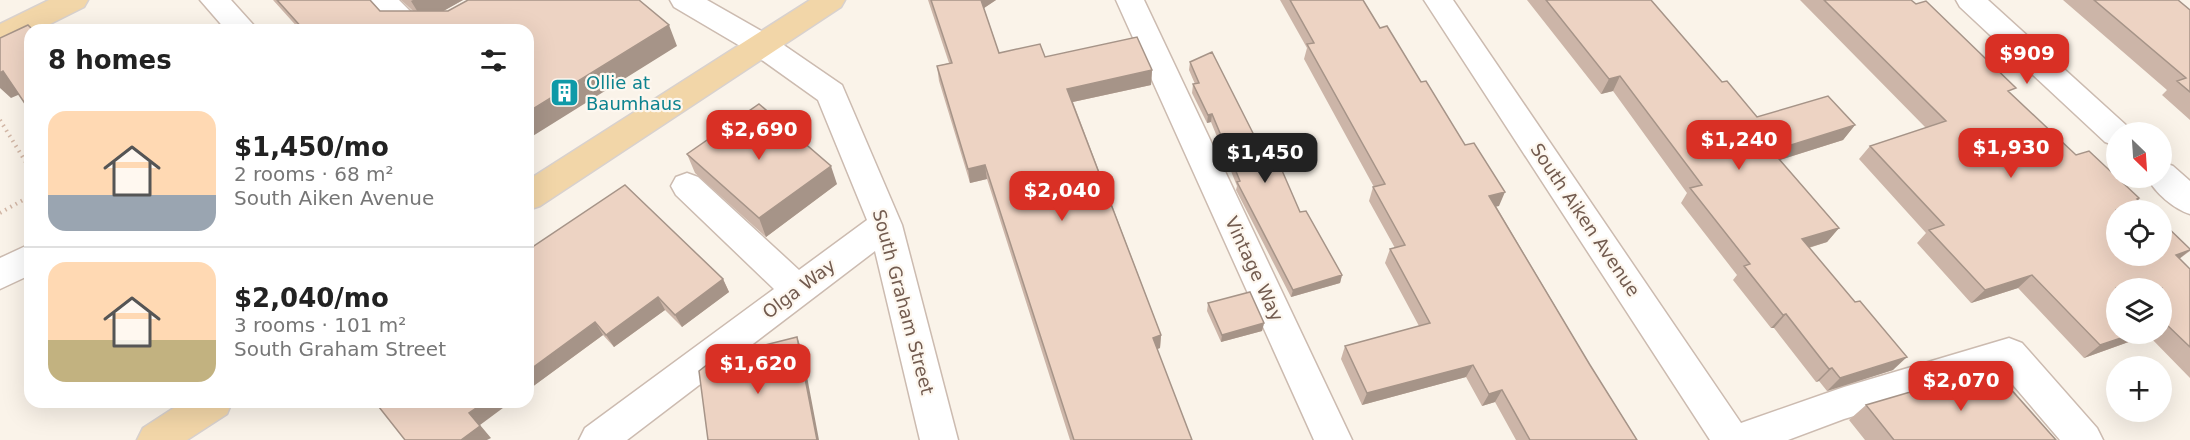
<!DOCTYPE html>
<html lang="en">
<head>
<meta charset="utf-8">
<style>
  body { margin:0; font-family:"DejaVu Sans",sans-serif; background:#f6f6f6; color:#222; height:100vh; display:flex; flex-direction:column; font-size:22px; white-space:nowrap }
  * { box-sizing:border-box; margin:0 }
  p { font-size:20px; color:#767676 }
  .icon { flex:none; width:33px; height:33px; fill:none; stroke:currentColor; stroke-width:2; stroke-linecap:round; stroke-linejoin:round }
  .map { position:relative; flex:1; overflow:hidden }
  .drawer { position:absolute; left:24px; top:24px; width:510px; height:384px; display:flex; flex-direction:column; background:#fff; border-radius:18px; box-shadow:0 6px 24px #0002 }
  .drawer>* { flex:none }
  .needle { width:39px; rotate:155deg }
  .fabs { position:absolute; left:2106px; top:122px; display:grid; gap:12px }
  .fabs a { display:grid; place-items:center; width:66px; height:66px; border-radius:50%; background:#fff; box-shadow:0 6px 24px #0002; font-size:30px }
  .price { position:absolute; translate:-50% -51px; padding:0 14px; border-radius:12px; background:#d93025; color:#fff; font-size:20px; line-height:39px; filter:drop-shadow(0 2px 3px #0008) }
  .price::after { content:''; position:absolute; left:50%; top:36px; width:18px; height:14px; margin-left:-9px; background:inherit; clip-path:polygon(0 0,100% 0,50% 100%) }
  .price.selected { background:#222; color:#fff }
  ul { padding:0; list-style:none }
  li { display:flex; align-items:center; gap:18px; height:150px; padding:0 24px }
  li+li { border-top:2px solid #e0e0e0 }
  li span { display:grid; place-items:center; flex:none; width:168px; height:120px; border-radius:18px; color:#555 }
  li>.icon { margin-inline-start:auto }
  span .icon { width:72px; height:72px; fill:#fffc; stroke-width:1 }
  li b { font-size:26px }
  h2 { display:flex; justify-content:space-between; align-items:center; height:72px; padding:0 24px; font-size:26px }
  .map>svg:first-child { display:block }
</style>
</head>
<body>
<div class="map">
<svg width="2190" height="440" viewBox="0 0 2190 440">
  <rect width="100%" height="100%" fill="#faf3e9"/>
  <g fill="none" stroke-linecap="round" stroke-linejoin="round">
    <defs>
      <path id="minor" d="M 200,0 L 231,0 L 258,30 L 226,30 Z
        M 368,0 L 399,0 L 422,23 L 427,30 L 394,30 Z
        M 670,0 L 707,0 L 772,37 L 842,85 L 902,225 L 958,440 L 920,440 L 875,251 L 627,440 L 579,440 L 585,428 L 774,289 L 676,195 L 671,186 L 676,177 L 687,173 L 698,177 L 799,270 L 867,220 L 818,100 L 752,53 L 674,7 Z
        M 1116,0 L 1144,0 L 1352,440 L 1314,440 Z
        M 1424,0 L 1453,0 L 1741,423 L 1844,387 L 2009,338 L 2022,343 L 2097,428 L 2103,440 L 2060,440 L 2002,372 L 1844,419 L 1788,440 L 1710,440 Z
        M 1956,0 L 1988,0 L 2127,126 L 2131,132 L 2116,132 L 2116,146 L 2105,142 L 1960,7 Z
        M 2162,162 L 2173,166 L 2190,181 L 2190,214 C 2174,209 2155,193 2147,177 L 2162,177 Z
        M 30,244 L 30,275 L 0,289 L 0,258 Z"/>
      <path id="major" d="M 49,0 L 88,0 L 84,7 L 38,30 L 30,30 L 30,34 L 0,47 L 0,24 Z
        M 810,0 L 845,0 L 841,7 L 540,206 L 528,210 L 528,180 Z
        M 183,402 L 232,402 L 227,414 L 187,440 L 137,440 L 143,428 Z"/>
    </defs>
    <use href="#minor" stroke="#ccbbb0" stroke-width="3"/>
    <use href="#major" stroke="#d8d1ce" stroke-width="3"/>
    <path stroke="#d2b7a6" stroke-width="4" stroke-dasharray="1.5 4.5" stroke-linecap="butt" d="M 0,120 L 30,169
      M 0,213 L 30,196"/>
    <use href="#minor" fill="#fff" fill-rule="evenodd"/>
    <use href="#major" fill="#f2d6a8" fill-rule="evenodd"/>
  </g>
  <path fill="#ccb5a8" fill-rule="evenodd" d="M 273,0 L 370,0 L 380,11 L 413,11 L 401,0 L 463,0 L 443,11 L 677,46 L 528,30 L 300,30 Z
    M 928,0 L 996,0 L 984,8 L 999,53 L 1045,57 L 1152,70 L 1151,85 L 1073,102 L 1161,335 L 1160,348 L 1157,349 L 1192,440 L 1070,440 L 987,179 L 970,183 L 939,81 L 937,66 L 949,63 Z
    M 1280,0 L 1363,0 L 1380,28 L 1421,82 L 1499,206 L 1496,206 L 1590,365 L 1637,440 L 1516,440 L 1495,402 L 1482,406 L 1466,377 L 1362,405 L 1341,359 L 1345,346 L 1419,326 L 1385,263 L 1390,249 L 1395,248 L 1369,201 L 1373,187 L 1374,187 L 1304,59 L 1307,48 Z
    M 1527,0 L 1651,0 L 1722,82 L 1757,117 L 1855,125 L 1843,140 L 1780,160 L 1839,228 L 1827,242 L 1809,248 L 1893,370 L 1827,391 L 1819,381 L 1816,382 L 1774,328 L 1771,328 L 1733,280 L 1737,275 L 1681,203 L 1687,193 L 1613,91 L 1601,94 Z
    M 1800,0 L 1911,0 L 2076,155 L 2138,200 L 2190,251 L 2179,259 L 2190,269 L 2190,378 L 2148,335 L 2084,358 L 2018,288 L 1971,303 L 1917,243 L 1926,233 L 1859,159 L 1870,146 L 1926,128 ZM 2162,288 L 2162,333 L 2116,333 Z
    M 2063,0 L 2178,0 L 2190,10 L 2190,120 L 2162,95 L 2167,90 Z
    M 1190,62 L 1260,147 L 1300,212 L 1342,275 L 1340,283 L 1291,297 L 1236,190 L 1237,186 L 1211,122 L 1207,123 L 1192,93 L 1193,84 L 1195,84 L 1189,70 Z
    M 687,154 L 837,184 L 766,237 L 695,173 Z
    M 528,250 L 723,279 L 729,292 L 682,327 L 665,310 L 614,347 L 603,335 L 528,390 Z
    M 1208,303 L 1264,323 L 1262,331 L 1221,342 L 1207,311 Z
    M 1866,405 L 2056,440 L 1865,440 L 1849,420 Z"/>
  <path fill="#a69488" d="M 413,0 L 463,0 L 424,22 L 411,1 Z
    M 980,0 L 996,0 L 981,10 Z
    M 669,25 L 677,46 L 528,139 L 528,112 Z
    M 1152,70 L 1151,85 L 1068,103 L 1067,89 Z
    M 3,71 L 25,92 L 11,98 L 0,88 L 0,73 Z
    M 1620,76 L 1613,91 L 1601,94 L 1609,79 Z
    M 1212,114 L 1211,122 L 1207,123 L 1208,115 Z
    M 1855,125 L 1843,140 L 1761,166 L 1772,151 Z
    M 985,165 L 987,179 L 970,183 L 968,169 Z
    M 831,166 L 837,184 L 766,237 L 759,218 Z
    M 1505,192 L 1499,206 L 1483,210 L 1489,196 Z
    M 1839,228 L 1827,242 L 1791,253 L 1802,239 Z
    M 2190,250 L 2174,263 L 2176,255 Z
    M 1342,275 L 1340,283 L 1291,297 L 1293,290 Z
    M 2032,275 L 2018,288 L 1971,303 L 1985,290 Z
    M 723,279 L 729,292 L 682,327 L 675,315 Z
    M 658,297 L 665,310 L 614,347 L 606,335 Z
    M 1786,314 L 1774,328 L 1771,328 L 1783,315 Z
    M 595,322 L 603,335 L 528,390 L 528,371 Z
    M 1264,323 L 1262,331 L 1221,342 L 1222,335 Z
    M 2136,333 L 2151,333 L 2148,335 L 2084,358 L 2100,345 Z
    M 1161,335 L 1160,348 L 1152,351 L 1153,338 Z
    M 797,337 L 802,350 L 819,440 L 817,440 Z
    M 1907,357 L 1893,370 L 1827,391 L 1840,378 Z
    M 1473,365 L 1466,377 L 1362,405 L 1367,393 Z
    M 1832,368 L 1819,381 L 1816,382 L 1829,369 Z
    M 1502,390 L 1495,402 L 1482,406 L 1489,394 Z
    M 485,402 L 511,402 L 480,425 L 491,438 L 487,440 L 461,440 L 469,413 Z"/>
  <path fill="#edd3c3" stroke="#a69488" stroke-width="1.5" d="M 277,0 L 370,0 L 380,11 L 448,11 L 468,0 L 639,0 L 669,25 L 528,112 L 528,30 L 304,30 Z
    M 931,0 L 981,0 L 999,53 L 1040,44 L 1045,57 L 1137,37 L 1152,70 L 1067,89 L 1161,335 L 1153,338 L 1192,440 L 1074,440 L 985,165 L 968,169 L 937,66 L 952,63 Z
    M 1290,0 L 1363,0 L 1380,28 L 1387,26 L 1421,82 L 1426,81 L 1465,145 L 1474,143 L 1505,192 L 1489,196 L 1590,365 L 1637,440 L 1530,440 L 1502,390 L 1489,394 L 1473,365 L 1367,393 L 1345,346 L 1430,323 L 1390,249 L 1405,245 L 1373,187 L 1385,184 L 1307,44 L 1314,43 Z
    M 1546,0 L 1651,0 L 1722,82 L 1727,81 L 1757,117 L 1828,96 L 1855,125 L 1772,151 L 1839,228 L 1802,239 L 1855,302 L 1860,301 L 1907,357 L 1840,378 L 1832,368 L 1829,369 L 1786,314 L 1783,315 L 1744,266 L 1750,264 L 1690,188 L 1702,185 L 1620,76 L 1609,79 Z
    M 1824,0 L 1911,0 L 1916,4 L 1926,1 L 2016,88 L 2008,91 L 2076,155 L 2089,151 L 2139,198 L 2137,199 L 2149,210 L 2116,210 L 2116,255 L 2162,255 L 2162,222 L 2190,249 L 2190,250 L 2176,255 L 2190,269 L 2190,347 L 2165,323 L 2162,324 L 2162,288 L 2116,288 L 2116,333 L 2136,333 L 2100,345 L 2032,275 L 1985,290 L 1929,230 L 1944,225 L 1870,146 L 1946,121 Z
    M 2094,0 L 2178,0 L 2190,10 L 2190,92 L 2177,81 L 2186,78 Z
    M 28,25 L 33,30 L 30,30 L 30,111 L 3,71 L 0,73 L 0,38 Z
    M 1212,52 L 1260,147 L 1271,145 L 1300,212 L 1306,211 L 1342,275 L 1293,290 L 1237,182 L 1240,181 L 1212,114 L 1208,115 L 1193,84 L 1199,83 L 1190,62 Z
    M 759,104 L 831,166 L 759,218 L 687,154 Z
    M 30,133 L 30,141 L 26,134 Z
    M 625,185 L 723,279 L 675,315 L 658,297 L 606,335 L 595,322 L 528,371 L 528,250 Z
    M 1250,292 L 1264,323 L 1222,335 L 1208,303 Z
    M 797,337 L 817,440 L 708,440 L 699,371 L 717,357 Z
    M 1992,368 L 2056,440 L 1894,440 L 1866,405 Z
    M 375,402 L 485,402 L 469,413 L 480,426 L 461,440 L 405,440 Z"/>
  <defs>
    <symbol id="building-square" viewBox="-11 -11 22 22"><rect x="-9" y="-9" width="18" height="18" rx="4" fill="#0f9aa8" stroke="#fdf7ef"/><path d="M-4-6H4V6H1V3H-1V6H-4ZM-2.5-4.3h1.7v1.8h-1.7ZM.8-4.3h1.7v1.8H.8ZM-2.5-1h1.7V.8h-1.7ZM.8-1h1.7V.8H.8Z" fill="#fff"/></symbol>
  </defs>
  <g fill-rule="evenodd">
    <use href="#building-square" x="548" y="76" width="33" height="33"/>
  </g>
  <g text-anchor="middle" stroke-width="4.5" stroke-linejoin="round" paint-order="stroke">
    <g font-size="18" fill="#0d838f" stroke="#fdf7ef" text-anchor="start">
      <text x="586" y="89">Ollie at<tspan x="586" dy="21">Baumhaus</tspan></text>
    </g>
    <g font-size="18" fill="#725b4f" stroke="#fdf7ef">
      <text transform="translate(1585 220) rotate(56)" y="6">South Aiken Avenue</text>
      <text transform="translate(1254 269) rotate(65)" y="6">Vintage Way</text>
      <text transform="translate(799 289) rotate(-37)" y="6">Olga Way</text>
      <text transform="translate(903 302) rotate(75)" y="6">South Graham Street</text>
    </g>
  </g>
</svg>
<div class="fabs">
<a><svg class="needle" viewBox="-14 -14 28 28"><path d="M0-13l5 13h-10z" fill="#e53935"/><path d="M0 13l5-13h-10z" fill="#767676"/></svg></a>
<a><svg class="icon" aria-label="locate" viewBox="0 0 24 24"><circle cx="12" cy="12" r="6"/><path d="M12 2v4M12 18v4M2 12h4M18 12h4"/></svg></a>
<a><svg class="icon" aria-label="layers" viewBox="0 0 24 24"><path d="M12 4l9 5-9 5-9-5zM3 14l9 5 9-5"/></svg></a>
<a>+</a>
</div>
<b class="price" style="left:2027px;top:85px">$909</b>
<b class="price" style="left:759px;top:161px">$2,690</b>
<b class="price" style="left:1739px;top:171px">$1,240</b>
<b class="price" style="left:2011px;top:179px">$1,930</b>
<b class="price selected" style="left:1265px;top:184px">$1,450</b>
<b class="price" style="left:1062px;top:222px">$2,040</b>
<b class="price" style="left:758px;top:395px">$1,620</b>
<b class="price" style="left:1961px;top:412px">$2,070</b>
<section class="drawer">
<h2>8 homes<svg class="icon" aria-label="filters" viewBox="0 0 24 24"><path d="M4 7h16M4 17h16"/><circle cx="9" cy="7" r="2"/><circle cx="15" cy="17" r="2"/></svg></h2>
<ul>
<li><span style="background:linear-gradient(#ffd9b3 70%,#9aa5b1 0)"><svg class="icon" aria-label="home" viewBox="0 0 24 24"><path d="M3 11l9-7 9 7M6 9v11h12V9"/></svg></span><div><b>$1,450/mo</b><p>2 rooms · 68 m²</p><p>South Aiken Avenue</p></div></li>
<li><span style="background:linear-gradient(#ffd9b3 65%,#c2b280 0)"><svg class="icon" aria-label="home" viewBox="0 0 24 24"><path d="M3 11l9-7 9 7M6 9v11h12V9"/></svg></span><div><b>$2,040/mo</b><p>3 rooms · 101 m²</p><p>South Graham Street</p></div></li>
</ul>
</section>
</div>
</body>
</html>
